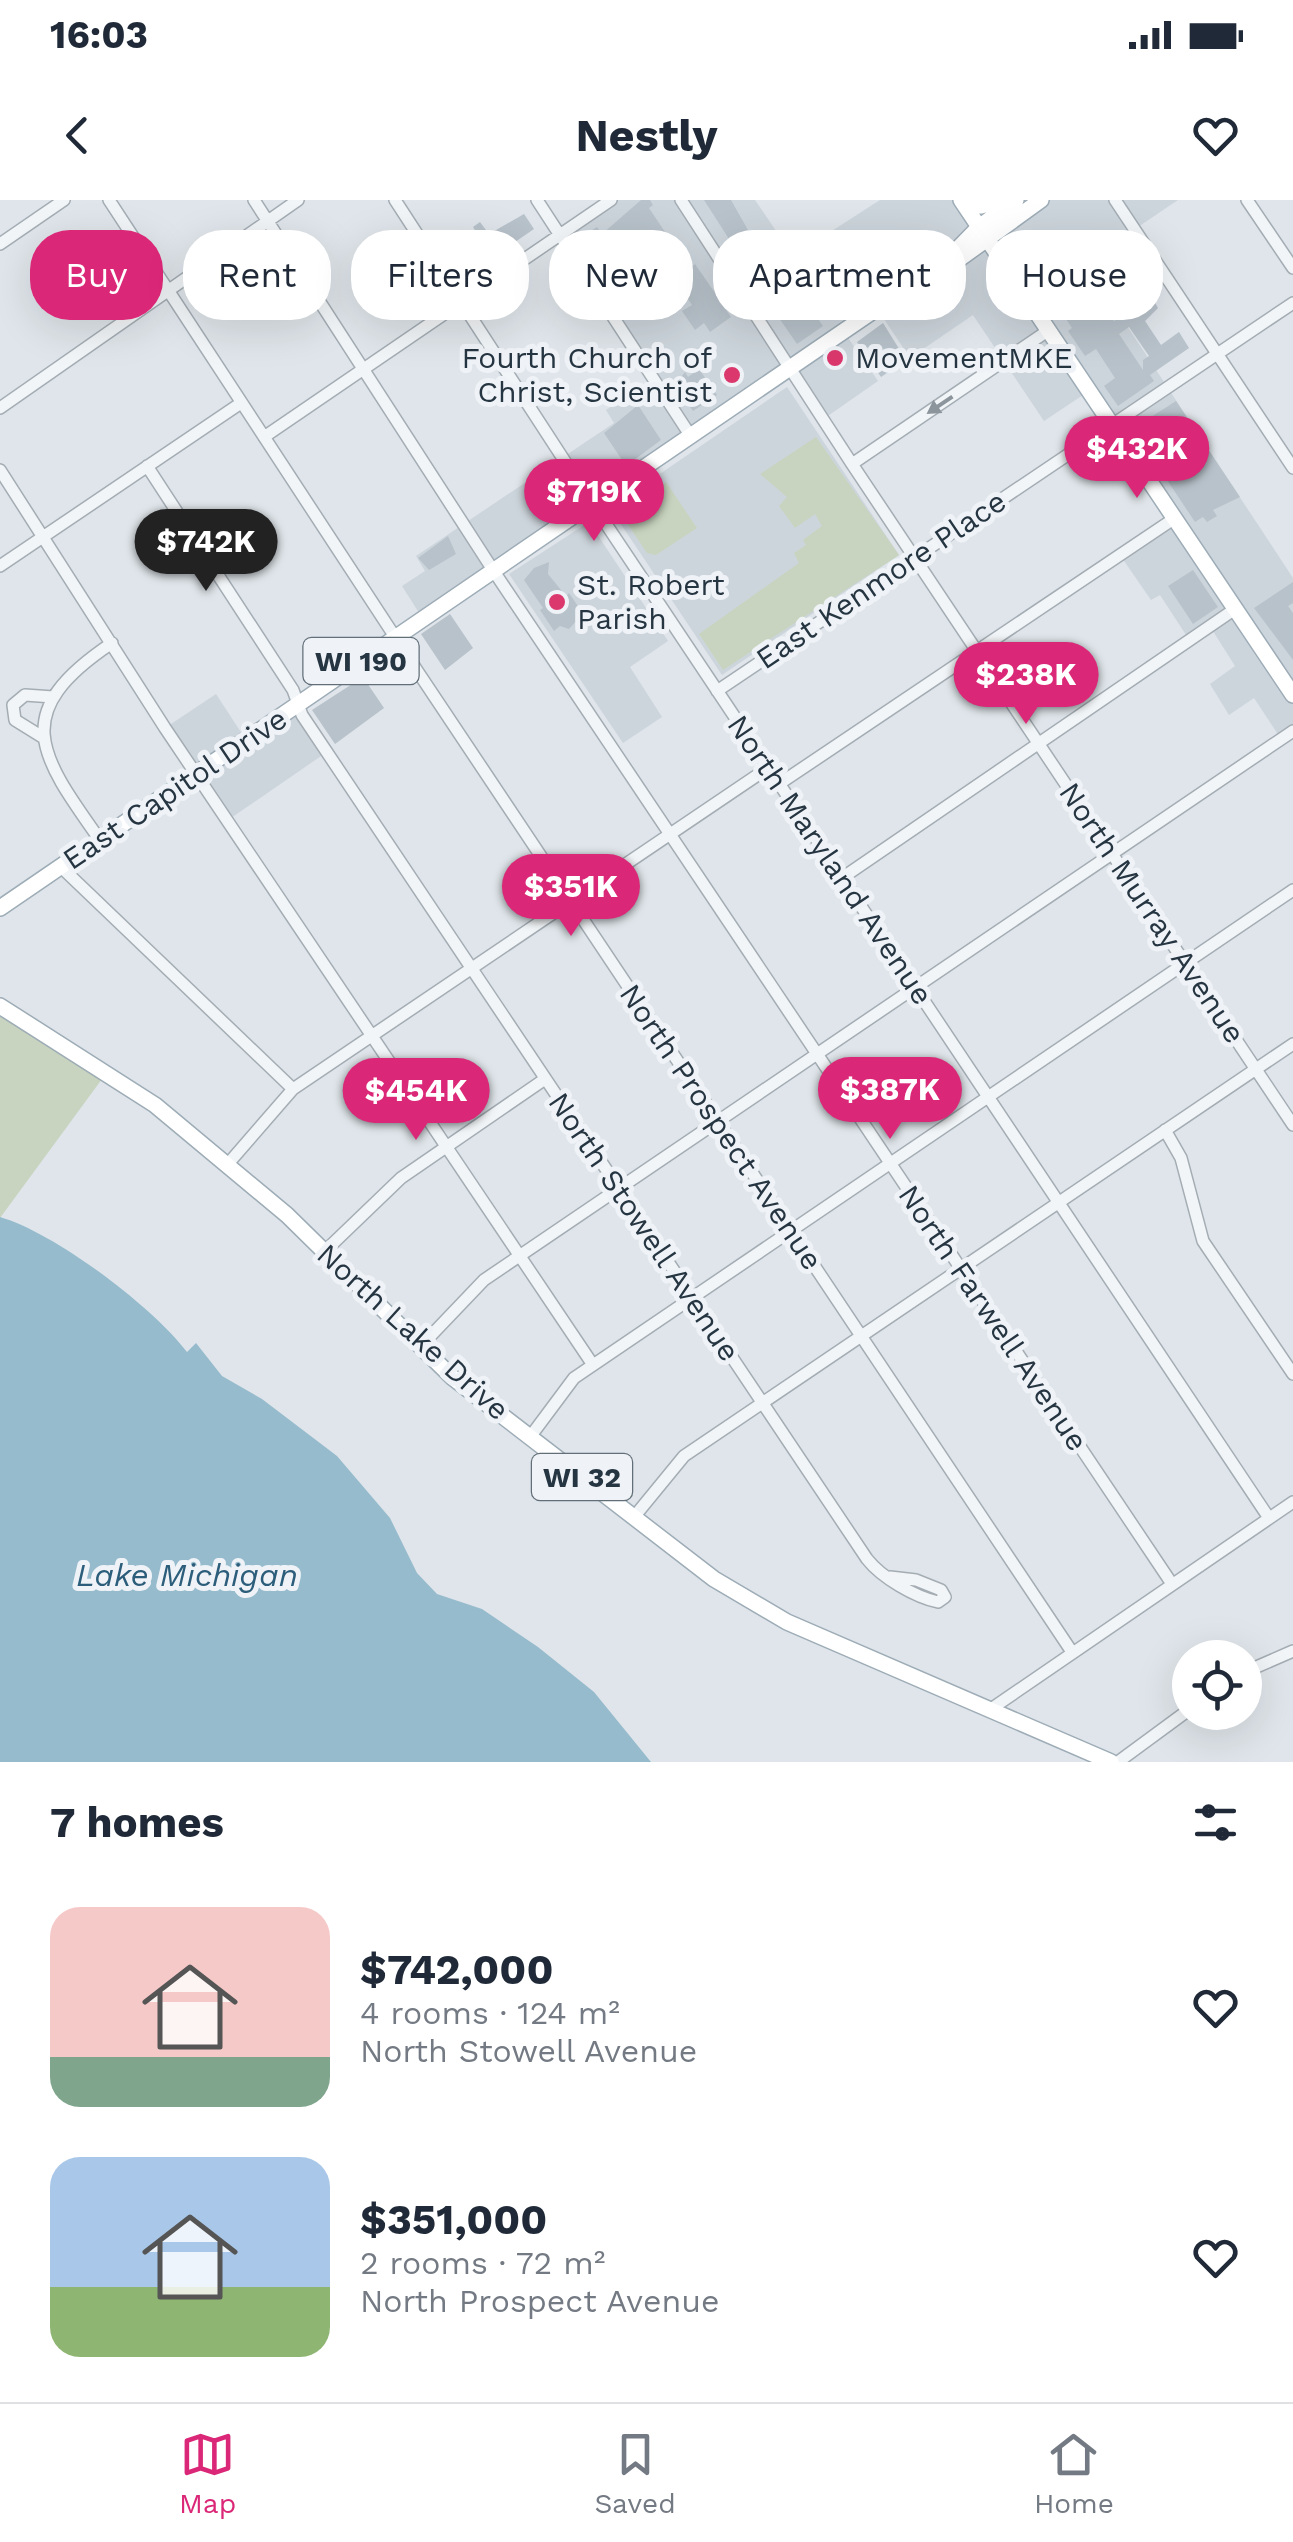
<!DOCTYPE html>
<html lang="en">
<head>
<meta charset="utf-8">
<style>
  body { margin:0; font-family:"Work Sans",sans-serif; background:#f6f6f7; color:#1f2937; height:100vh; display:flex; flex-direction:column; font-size:38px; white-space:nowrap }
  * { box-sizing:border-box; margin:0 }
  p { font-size:32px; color:#747a83 }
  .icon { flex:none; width:55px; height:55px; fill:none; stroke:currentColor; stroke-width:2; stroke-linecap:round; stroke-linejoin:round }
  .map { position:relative; height:1562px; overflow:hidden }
  .drawer { display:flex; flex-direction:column; background:#fff; flex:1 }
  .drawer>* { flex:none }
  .banner { position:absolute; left:30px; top:30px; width:1235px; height:90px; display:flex; gap:20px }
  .controls { position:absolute; left:1172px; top:1440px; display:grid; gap:20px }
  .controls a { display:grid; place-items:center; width:90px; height:90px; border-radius:50%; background:#fff; box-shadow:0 10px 40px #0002; font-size:50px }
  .price { position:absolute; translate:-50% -85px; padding:0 22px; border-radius:35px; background:#db2777; color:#fff; font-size:32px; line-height:65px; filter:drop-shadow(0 2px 5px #0008) }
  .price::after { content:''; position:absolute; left:50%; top:60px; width:30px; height:22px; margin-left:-15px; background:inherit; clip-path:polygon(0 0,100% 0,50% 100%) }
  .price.selected { background:#222; color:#fff }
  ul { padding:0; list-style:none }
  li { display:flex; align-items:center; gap:30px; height:250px; padding:0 50px }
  li span { display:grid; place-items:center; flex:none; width:280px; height:200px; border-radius:30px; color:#555 }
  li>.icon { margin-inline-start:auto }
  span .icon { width:120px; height:120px; fill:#fffc; stroke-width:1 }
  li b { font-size:42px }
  h2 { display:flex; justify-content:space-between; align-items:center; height:120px; padding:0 50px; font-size:42px }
  .pill { padding:0 35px; border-radius:40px; background:#fff; box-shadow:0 10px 40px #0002; font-size:35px; line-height:90px }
  .pill.selected { background:#db2777; color:#fff }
  .status { display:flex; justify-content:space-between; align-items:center; height:70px; padding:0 50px; background:#fff; direction:ltr }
  .status svg { height:28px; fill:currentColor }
  header { display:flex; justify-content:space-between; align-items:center; height:130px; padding:0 50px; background:#fff; font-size:45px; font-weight:700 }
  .tabs { display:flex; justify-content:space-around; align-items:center; height:140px; border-top:2px solid #e0e1e3; background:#fff; font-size:28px; color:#747a83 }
  .tabs a { display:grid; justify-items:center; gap:5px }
  .tabs .selected { color:#db2777 }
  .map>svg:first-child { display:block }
</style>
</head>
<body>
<div class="status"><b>16:03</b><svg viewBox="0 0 49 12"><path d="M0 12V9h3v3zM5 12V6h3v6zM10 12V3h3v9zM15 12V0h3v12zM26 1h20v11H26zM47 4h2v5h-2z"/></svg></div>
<header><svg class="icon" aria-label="back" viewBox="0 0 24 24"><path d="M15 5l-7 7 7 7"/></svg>Nestly<svg class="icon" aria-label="heart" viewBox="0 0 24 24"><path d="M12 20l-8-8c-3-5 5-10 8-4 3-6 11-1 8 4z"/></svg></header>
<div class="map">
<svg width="1293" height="1562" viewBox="0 0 1293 1562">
  <rect width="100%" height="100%" fill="#dfe5ea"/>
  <path fill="#cdd5dc" d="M 611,0 L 755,0 L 793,56 L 880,0 L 961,0 L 983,32 L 1026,0 L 1178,0 L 1135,29 L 1160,67 L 1110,100 L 1293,378 L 1293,531 L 1281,539 L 1254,498 L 1229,515 L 1210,484 L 1235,466 L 1211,428 L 1190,441 L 1160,395 L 1151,400 L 1120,355 L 1175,317 L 1089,191 L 1044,221 L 973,115 L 910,158 L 878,110 L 844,132 L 878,181 L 822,220 L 789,168 L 423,419 L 402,386 L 425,371 L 416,356 L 614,223 L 606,210 L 652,178 L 559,34 Z
    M 787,187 L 899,355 L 722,475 L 610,308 Z
    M 589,322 L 668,441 L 630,467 L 662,517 L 623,543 L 509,374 Z
    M 216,494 L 246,540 L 299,503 L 327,552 L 228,620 L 165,528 Z"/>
  <path fill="#c8d4bf" d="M 816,237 L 899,355 L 723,470 L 699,434 L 799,363 L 794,353 L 806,345 L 803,340 L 822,326 L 815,314 L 795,328 L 779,306 L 787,297 L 760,274 Z
    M 666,282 L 697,328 L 656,355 L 647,353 L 620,313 Z
    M 0,816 L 102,879 L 0,1018 Z"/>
  <path fill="#96bbcd" d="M 0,1017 C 55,1033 152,1106 187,1152 L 196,1143 L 222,1176 L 262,1199 L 337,1256 L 390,1318 L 417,1373 L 437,1394 L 482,1409 L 538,1447 L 594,1492 L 651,1562 L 0,1562 Z"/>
  <path fill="#b8c2ca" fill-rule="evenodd" d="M 641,0 L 650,0 L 653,5 L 649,8 L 667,35 L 654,44 L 659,50 L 648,58 L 644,51 L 637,54 L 606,77 L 580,38 L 597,27 L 602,34 Z
    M 704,0 L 731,0 L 748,30 L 729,39 Z
    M 524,14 L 534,29 L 515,42 L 519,48 L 481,74 L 476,73 L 468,63 L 460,63 L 450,49 L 476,32 L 473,27 L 480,22 L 489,34 Z
    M 764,51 L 792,94 L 798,90 L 823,126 L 797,144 L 745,69 L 745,63 Z
    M 1075,63 L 1095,92 L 1085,98 L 1095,113 L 1104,106 L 1114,121 L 1153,99 L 1158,108 L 1145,121 L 1161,145 L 1179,132 L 1189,148 L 1150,175 L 1154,181 L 1118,206 L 1104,186 L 1115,178 L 1111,172 L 1096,149 L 1085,156 L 1068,131 L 1072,128 L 1064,116 L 1060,119 L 1039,88 ZM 1129,127 L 1149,156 L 1143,160 L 1143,170 L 1119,134 Z
    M 695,64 L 722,103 L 725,101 L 730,107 L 726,110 L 731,117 L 710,132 L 704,123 L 695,130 L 682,111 L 692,105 L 675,80 Z
    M 883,123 L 906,160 L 881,177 L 874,167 L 882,162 L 871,145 L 863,151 L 857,142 Z
    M 699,169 L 717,195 L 693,211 L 675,185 L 685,172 L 688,177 Z
    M 1176,201 L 1240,297 L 1213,310 L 1217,316 L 1207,322 L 1203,317 L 1195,322 L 1135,232 L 1137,226 Z
    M 638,205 L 661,240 L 626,266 L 604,233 Z
    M 448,336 L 456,354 L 429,370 L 418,358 Z
    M 549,362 L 548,374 L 566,396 L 569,393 L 588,421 L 582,425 L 578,419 L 569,429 L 560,426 L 554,431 L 540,410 L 543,408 L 524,380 L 534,368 Z
    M 1193,370 L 1218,407 L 1193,424 L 1168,386 Z
    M 1293,382 L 1293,403 L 1288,406 L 1293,413 L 1293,460 L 1254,408 Z
    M 450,414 L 473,448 L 445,470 L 421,434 Z
    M 363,477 L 384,508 L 335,544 L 312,510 Z"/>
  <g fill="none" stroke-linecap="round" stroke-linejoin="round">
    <defs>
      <path id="minor" d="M 109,0 L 418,472 L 1072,1452
        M 254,0 L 493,370 L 1172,1384
        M 395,0 L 592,303 L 1269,1318
        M 537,0 L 690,235
        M 681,0 L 852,264 L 1293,925
        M 1115,0 L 1293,268
        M 1247,0 L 1293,68
        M 0,44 L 64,0
        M 860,57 L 889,102
        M 0,208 L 298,0
        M 264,237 L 611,0
        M 852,264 L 1049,130
        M 147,266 L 293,490 L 302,515 L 867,1359 C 882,1378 915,1397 938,1402 L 945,1397 L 941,1390 L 916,1380 L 890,1377
        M 0,270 L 165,528 L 593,1165
        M 0,366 L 241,203
        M 717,491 L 1293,103
        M 44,538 L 15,520 L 13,505 L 25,495 L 53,497
        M 779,584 L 1175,318
        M 100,640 C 38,553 9,512 112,443
        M 61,667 L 293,889
        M 842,678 L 1235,409
        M 1165,930 L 1181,958 L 1203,1041 L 1293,1174
        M 227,965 L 293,889 L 768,568
        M 324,1052 L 401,978 L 545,879
        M 420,1147 L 484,1080 L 1293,531
        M 530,1237 L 574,1178 L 1293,690
        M 634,1317 L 684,1256 L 1293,844
        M 1245,1472 L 1293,1451
        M 991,1509 L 1293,1302
        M 1118,1562 L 1190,1509"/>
      <path id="major" d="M 961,0 L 1293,495
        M 962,0 L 981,6 L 1002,0
        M 944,63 L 979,27 L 1016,0
        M 0,708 L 939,66 L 958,60 L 1041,0
        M 0,806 L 155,905 L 287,1015 L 452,1177 L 714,1379 L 787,1422 L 1111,1562"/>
    </defs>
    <use href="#minor" stroke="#a4adb4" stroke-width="14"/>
    <use href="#major" stroke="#9dacb6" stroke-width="18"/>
    <use href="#minor" stroke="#f2f5f7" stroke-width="11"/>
    <use href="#major" stroke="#fff" stroke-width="15"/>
  </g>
  <defs><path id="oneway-solid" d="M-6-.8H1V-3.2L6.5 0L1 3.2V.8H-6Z" transform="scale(2.5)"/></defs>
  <use fill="#8c959c" href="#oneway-solid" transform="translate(940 205) rotate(146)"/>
  <g fill="#db386d" stroke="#eff3f7" stroke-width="4">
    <circle cx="835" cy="158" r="10"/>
    <circle cx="732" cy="175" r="10"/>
    <circle cx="557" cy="402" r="10"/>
  </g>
  <g text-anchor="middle" stroke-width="10" stroke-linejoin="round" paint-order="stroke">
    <g fill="#eff3f7" stroke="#626e78" stroke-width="2.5">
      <rect x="303.5" y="438" width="115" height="46" rx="8"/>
      <rect x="532" y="1254" width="100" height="46" rx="8"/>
    </g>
    <g font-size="28" font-weight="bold" fill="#263542">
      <text x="361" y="471">WI 190</text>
      <text x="582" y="1287">WI 32</text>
    </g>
    <g font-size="30" fill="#263542" stroke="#eff3f7" text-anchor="start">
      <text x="712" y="168" text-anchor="end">Fourth Church of<tspan x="712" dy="34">Christ, Scientist</tspan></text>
      <text x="855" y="168">MovementMKE</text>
      <text x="577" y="395">St. Robert<tspan x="577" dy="34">Parish</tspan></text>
    </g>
    <g font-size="30" fill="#263542" stroke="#eff3f7">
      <text transform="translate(881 380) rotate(-34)" y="10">East Kenmore Place</text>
      <text transform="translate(175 589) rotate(-34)" y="10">East Capitol Drive</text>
      <text transform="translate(830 660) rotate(56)" y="10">North Maryland Avenue</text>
      <text transform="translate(1152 713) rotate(56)" y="10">North Murray Avenue</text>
      <text transform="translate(721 927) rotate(56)" y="10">North Prospect Avenue</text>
      <text transform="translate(644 1027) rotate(56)" y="10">North Stowell Avenue</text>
      <text transform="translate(993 1118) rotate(56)" y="10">North Farwell Avenue</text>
      <text transform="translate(413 1132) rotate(42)" y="10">North Lake Drive</text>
    </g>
    <g font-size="32" font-style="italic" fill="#2c5d7a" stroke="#eff3f7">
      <text x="187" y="1386">Lake Michigan</text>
    </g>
  </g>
</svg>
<div class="controls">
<a><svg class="icon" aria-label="locate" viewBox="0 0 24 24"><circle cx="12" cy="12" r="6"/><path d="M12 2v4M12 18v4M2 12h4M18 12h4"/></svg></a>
</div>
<b class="price" style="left:1137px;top:301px">$432K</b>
<b class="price" style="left:594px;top:344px">$719K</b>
<b class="price selected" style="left:206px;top:394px">$742K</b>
<b class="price" style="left:1026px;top:527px">$238K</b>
<b class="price" style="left:571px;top:739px">$351K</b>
<b class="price" style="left:890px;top:942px">$387K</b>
<b class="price" style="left:416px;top:943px">$454K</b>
<div class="banner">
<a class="pill selected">Buy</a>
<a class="pill">Rent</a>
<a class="pill">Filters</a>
<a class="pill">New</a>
<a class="pill">Apartment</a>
<a class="pill">House</a>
</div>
</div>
<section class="drawer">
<h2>7 homes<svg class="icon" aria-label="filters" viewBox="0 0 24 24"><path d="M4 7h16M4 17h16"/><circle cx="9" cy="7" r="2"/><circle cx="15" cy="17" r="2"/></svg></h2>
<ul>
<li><span style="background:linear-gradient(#f6c9c9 75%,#7fa58c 0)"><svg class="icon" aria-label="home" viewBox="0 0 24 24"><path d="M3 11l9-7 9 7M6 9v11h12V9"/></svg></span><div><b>$742,000</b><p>4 rooms · 124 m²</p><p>North Stowell Avenue</p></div><svg class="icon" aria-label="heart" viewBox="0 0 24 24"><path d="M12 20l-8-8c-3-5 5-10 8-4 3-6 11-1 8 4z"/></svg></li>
<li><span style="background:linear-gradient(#a9c7e8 65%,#8fb573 0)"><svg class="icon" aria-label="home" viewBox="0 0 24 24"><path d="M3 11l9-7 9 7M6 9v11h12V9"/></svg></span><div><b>$351,000</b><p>2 rooms · 72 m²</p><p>North Prospect Avenue</p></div><svg class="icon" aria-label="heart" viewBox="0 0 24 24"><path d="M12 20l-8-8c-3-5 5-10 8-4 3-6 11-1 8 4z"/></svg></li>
</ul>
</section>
<nav class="tabs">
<a class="selected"><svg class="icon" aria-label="map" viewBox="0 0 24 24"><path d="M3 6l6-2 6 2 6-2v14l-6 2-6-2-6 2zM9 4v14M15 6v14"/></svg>Map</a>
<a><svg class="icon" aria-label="saved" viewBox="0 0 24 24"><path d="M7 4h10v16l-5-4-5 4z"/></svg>Saved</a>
<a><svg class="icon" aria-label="home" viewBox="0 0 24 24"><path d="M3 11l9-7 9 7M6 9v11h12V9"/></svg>Home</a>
</nav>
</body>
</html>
